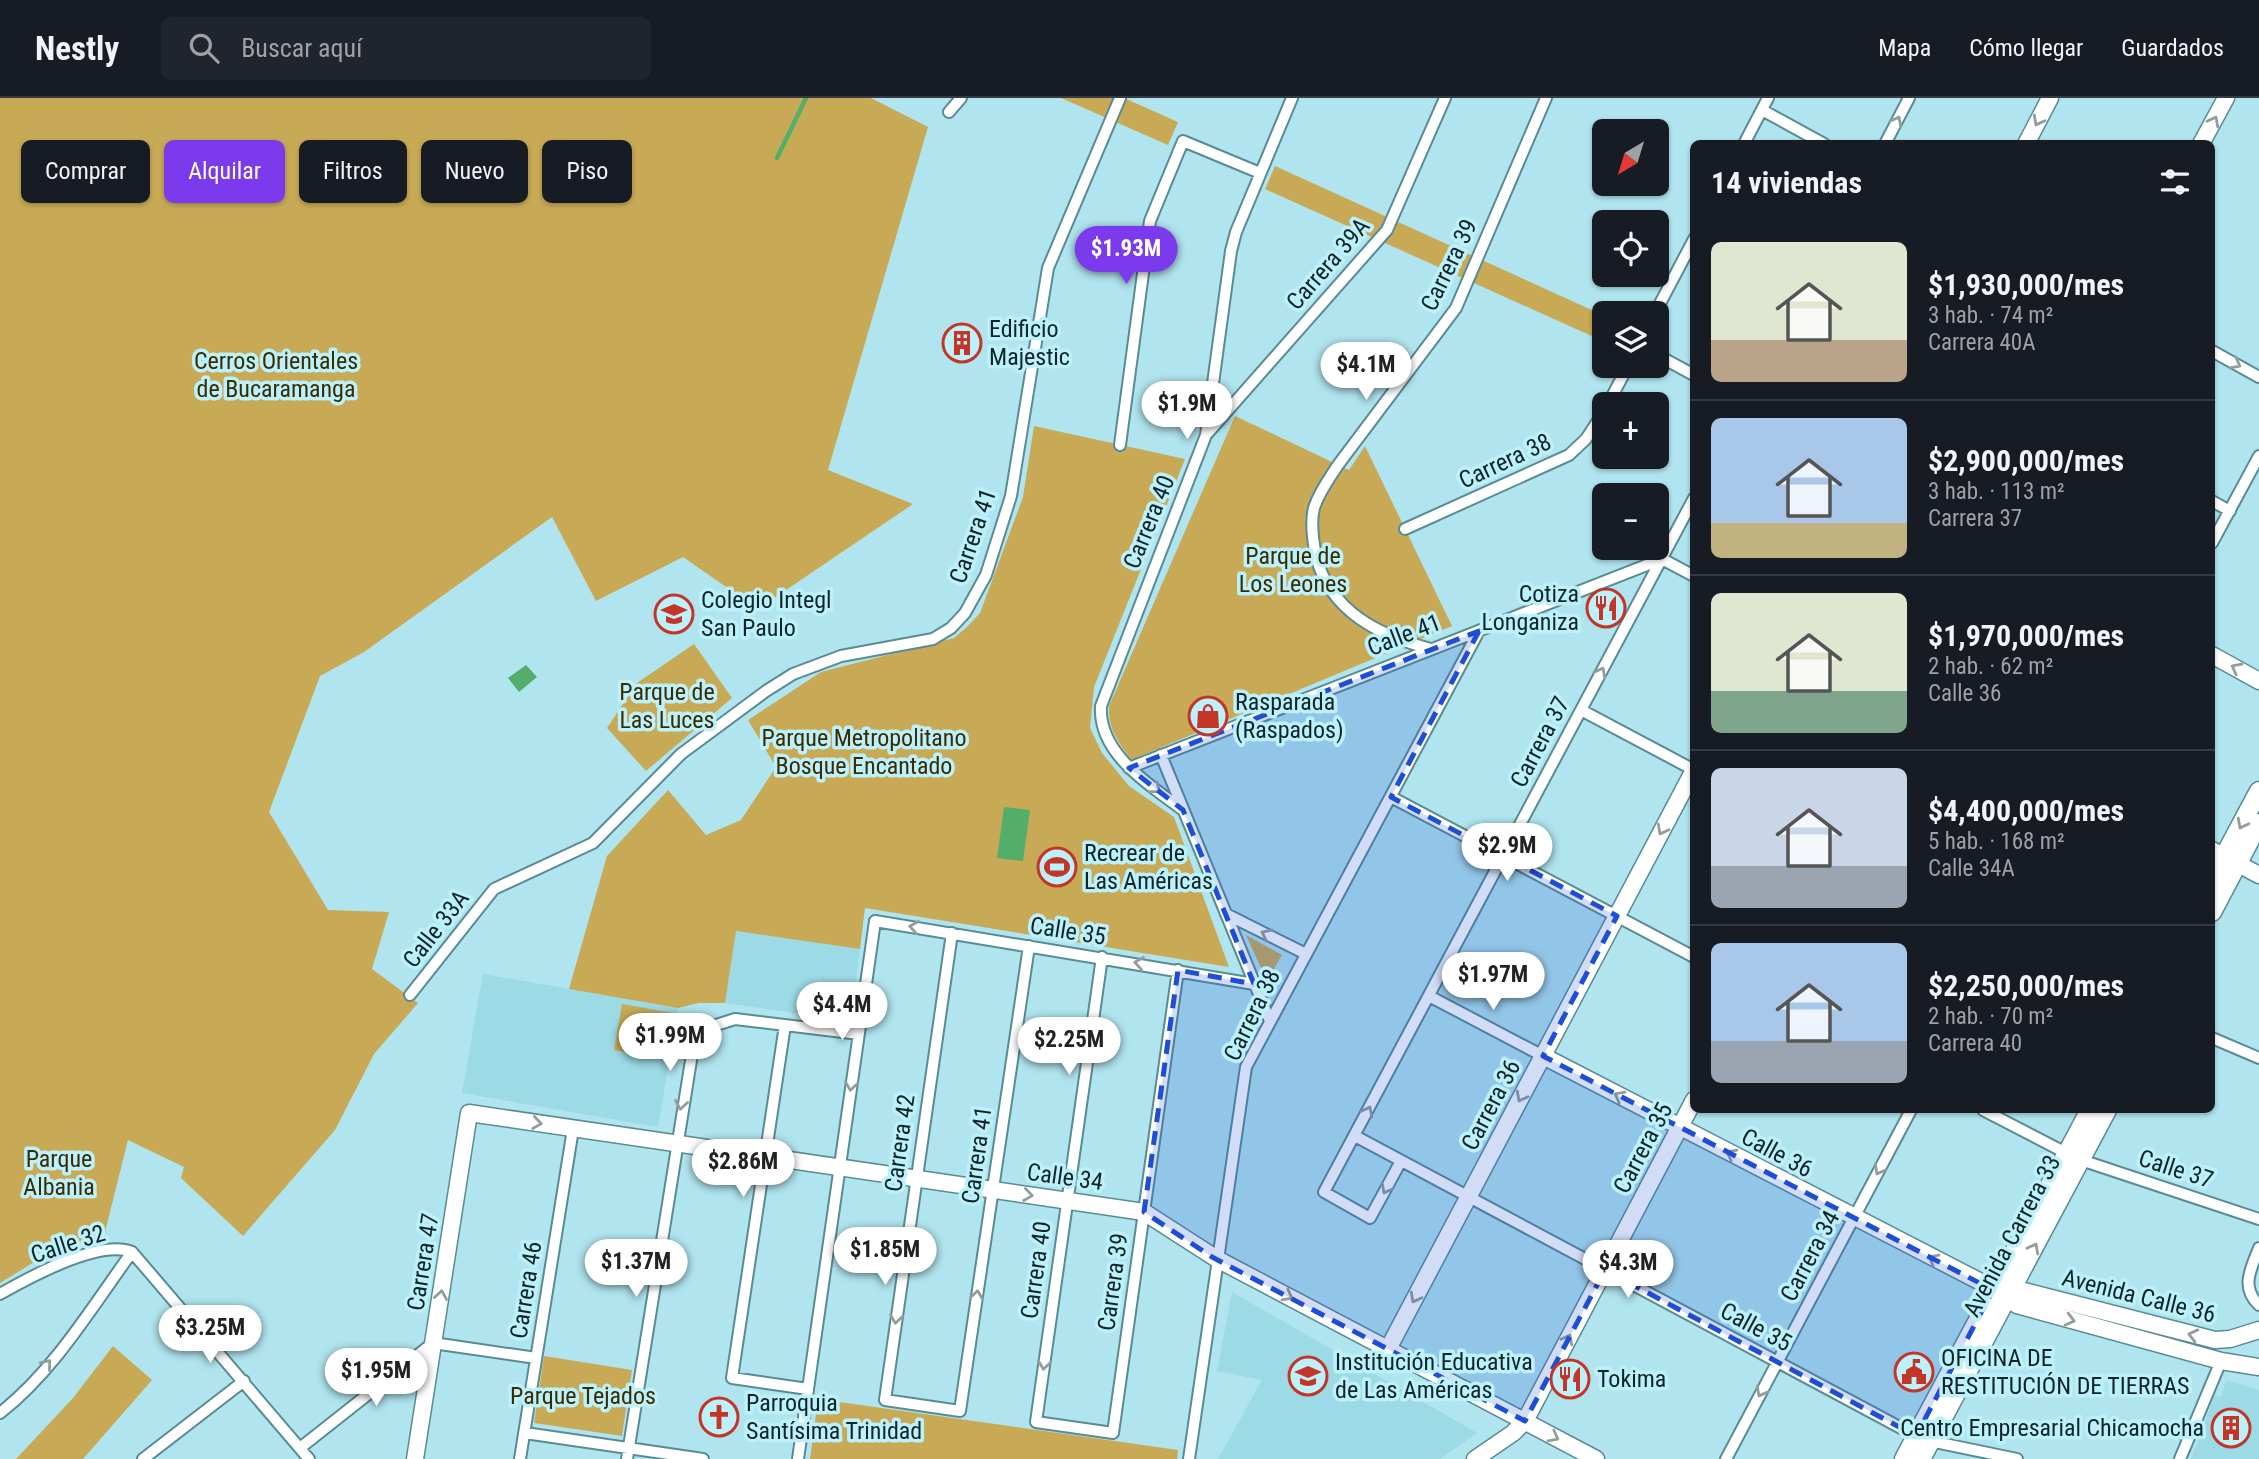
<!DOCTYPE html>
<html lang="es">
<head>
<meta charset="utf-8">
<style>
  body { margin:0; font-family:"Roboto Condensed",sans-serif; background:#20242c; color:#f1f3f6; height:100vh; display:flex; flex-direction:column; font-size:26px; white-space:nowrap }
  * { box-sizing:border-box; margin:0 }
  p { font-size:23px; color:#9ea1a6 }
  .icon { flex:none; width:38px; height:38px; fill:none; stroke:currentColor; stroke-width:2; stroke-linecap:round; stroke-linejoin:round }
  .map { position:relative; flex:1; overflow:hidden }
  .details { position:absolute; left:1690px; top:42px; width:525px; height:973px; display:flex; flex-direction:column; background:#171b24; border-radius:10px; box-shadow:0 2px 5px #0004 }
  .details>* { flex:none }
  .banner { position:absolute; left:21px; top:42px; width:665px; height:63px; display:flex; gap:14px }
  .needle { width:46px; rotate:218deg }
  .tools { position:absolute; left:1592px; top:21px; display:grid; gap:14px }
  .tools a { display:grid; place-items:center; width:77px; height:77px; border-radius:10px; background:#171b24; box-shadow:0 2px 5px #0004; font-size:35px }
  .price { position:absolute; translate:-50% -60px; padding:0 16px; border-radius:24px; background:#fff; color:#222; font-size:23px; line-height:46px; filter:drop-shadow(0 2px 4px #0008) }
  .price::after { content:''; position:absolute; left:50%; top:42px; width:21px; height:16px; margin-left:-10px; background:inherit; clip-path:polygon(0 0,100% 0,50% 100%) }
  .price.current { background:#7c3aed; color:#fff }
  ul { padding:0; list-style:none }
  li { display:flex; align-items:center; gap:21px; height:175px; padding:0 21px }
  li+li { border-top:2px solid #363941 }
  li span { display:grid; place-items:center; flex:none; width:196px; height:140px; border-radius:10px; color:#555 }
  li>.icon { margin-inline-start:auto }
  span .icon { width:84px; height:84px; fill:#fffc; stroke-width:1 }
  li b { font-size:30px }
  h2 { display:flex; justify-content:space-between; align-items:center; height:84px; padding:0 21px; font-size:30px }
  .chip { padding:0 24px; border-radius:10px; background:#171b24; box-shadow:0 2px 5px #0004; font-size:24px; line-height:63px }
  .chip.current { background:#7c3aed; color:#fff }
  header { display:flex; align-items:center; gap:42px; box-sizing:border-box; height:98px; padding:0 35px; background:#171b24; border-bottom:2px solid #363941 }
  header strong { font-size:33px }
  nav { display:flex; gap:38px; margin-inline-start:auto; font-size:24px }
  .search { width:490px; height:63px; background:#20242c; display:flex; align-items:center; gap:18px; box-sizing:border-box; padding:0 24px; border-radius:10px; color:#9ea1a6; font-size:26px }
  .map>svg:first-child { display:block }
</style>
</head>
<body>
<header>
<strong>Nestly</strong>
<div class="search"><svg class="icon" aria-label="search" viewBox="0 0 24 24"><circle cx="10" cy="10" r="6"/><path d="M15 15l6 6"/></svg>Buscar aquí</div>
<nav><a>Mapa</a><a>Cómo llegar</a><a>Guardados</a></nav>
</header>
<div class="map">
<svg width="2259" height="1361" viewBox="0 0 2259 1361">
  <rect width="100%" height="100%" fill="#b0e4ee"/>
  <path fill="#9cdae5" d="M 736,832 L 860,851 L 850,923 L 725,905 Z
    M 483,876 L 678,910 L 658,1029 L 462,995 Z
    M 1232,1194 L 1477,1335 L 1440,1361 L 1218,1361 L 1262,1282 L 1217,1273 Z
    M 2226,1282 L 2259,1292 L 2259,1361 L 2191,1361 L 2215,1297 L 2221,1299 Z"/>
  <path fill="#c8aa56" d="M 0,0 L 871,0 L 928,29 L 828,372 L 913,406 L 758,511 L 683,459 L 596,503 L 552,419 L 364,554 L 320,578 L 269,714 L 328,812 L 389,814 L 372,871 L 418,905 L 374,956 L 335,1032 L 243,1138 L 181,1080 L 184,1069 L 128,1042 L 105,1134 L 31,1166 L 0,1185 Z
    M 1061,0 L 1124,0 L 1178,24 L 1168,47 Z
    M 1275,68 L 1605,218 L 1605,244 L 1265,91 Z
    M 1235,318 L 1349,372 L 1365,348 L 1452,528 L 1131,662 C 1118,643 1108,632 1109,608 Z
    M 1034,328 L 1185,361 L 1094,589 L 1090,630 L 1102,655 L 1129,688 L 1174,719 L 1229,869 L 865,810 L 860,851 L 736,833 L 725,905 L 699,905 L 678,910 L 569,891 L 607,758 L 668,692 L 706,737 L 741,722 L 776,669 L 748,622 L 821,574 L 954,540 L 968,528 L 980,515 L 1023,399 Z
    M 694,546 L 732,600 L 646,673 L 607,630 L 637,585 Z
    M 1246,837 L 1282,857 L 1267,883 Z
    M 622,906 L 673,915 L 665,961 L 614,952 Z
    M 113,1248 L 152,1282 L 83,1361 L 16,1361 L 73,1300 Z
    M 544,1258 L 632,1272 L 622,1338 L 534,1325 Z
    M 818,1301 L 1178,1352 L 1177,1361 L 810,1361 Z"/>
  <path fill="#54ae6b" d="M 526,567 L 537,579 L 519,594 L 508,580 Z
    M 1004,709 L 1030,712 L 1023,763 L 997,760 Z"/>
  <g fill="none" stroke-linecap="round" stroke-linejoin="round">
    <path stroke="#54ae6b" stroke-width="4.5" d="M 777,60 L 806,0"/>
    <defs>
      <path id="street" d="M 1762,12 L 1824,46
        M 949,14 L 961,0
        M 1744,46 L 1768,0
        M 1885,46 L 1909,0
        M 1655,215 L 1694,141
        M 2212,253 L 2259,279
        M 1657,257 L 1694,277
        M 1608,306 L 1628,268
        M 1206,337 L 1387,132 L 1445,0
        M 1120,347 L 1150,123 L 1183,43 L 1260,75
        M 2212,403 L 2230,413
        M 1405,431 L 1569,357 L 1586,341 L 1605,312
        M 2212,445 L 2259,358
        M 1431,551 C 1380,538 1330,514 1316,458 C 1313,443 1310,425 1314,410 C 1319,394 1329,381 1338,367 L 1456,210 L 1546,0
        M 1581,612 L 1694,672
        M 1161,657 L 1270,923
        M 1129,670 L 1662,461 L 1694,478
        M 1391,699 L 1694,859
        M 1183,712 C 1150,687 1098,656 1101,608 L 1206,337 L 1231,153 L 1236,134 L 1292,0
        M 1226,816 L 1306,856
        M 952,835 L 885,1302 L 960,1313 L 1029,848
        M 1102,859 L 1036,1324 L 1113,1335 L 1178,872
        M 410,897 L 494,791 L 593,745 L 681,656 L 766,593 L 793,576 L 841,558 L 933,541 L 951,530 L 965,515 L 986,477 L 1011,398 L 1048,170 L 1120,0
        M 1429,898 L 1543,958
        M 785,927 L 732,1280 L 808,1291
        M 2212,940 L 2259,960
        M 1983,1012 L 2066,1055
        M 1355,1038 L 1916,1338
        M 2081,1062 L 2259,1121
        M 1401,1063 L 1370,1120 L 1324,1094 L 1694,400
        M 2259,1150 C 2251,1171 2240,1189 2259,1207
        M 0,1196 C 30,1179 99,1141 132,1154 L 309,1361
        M 0,1315 C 54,1273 92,1209 132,1154
        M 525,1335 L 703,1361
        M 1930,1343 L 2017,1361
        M 300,1350 L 433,1245 L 536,1260
        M 143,1361 L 244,1283
        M 520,1361 L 573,1031
        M 627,1361 L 693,950 L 713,928 L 735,921 L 859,936
        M 798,1361 L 875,823 L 1254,886
        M 1189,1361 L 1246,969 L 1479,533
        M 1726,1361 L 1911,1012
        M 2180,1361 L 2221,1263"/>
      <path id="secondary" d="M 2026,46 L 2050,0
        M 2201,46 L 2226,0
        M 2212,557 L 2259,583
        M 2212,752 L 2259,777
        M 1543,958 L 2008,1198 L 2017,1207 L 2221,1263 L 2259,1269
        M 2008,1198 L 2024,1193 L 2215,1242 L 2230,1241 L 2259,1232
        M 1388,1251 L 1694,672
        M 415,1361 L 469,1015 L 1144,1114 L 1217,1161 L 1596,1361
        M 1475,1361 L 1513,1335 L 1525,1323 L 1694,1002"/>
      <path id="primary" d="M 2212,781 L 2259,693
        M 2212,814 L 2259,725
        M 1904,1361 L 2090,1012
        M 1921,1361 L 2107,1012"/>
    </defs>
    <use href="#street" stroke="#598b94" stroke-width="14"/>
    <use href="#secondary" stroke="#598b94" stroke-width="19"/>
    <use href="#primary" stroke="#598b94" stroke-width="21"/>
    <use href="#street" stroke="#fff" stroke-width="10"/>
    <use href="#secondary" stroke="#fff" stroke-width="16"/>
    <use href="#primary" stroke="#fff" stroke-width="18"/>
  </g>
  <defs><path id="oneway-chevron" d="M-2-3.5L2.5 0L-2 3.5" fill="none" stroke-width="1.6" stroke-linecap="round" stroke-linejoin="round" transform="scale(1.75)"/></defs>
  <g stroke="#939d9e">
    <use href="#oneway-chevron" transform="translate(1897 23) rotate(-62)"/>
    <use href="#oneway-chevron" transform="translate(2038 23) rotate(118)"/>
    <use href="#oneway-chevron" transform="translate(2214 23) rotate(-62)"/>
    <use href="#oneway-chevron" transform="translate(2236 266) rotate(28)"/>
    <use href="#oneway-chevron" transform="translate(2236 570) rotate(-152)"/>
    <use href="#oneway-chevron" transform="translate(1601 574) rotate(-62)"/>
    <use href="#oneway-chevron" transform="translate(1156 691) rotate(38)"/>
    <use href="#oneway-chevron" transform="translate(2242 726) rotate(118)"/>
    <use href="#oneway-chevron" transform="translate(1662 732) rotate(118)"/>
    <use href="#oneway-chevron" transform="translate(914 829) rotate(-171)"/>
    <use href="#oneway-chevron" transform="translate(1266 836) rotate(-154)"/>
    <use href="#oneway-chevron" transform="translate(1139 865) rotate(-171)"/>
    <use href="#oneway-chevron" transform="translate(851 988) rotate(98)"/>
    <use href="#oneway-chevron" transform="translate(1619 998) rotate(-152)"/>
    <use href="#oneway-chevron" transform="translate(1521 999) rotate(118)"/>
    <use href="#oneway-chevron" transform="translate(681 1007) rotate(99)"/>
    <use href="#oneway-chevron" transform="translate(1368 1013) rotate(-62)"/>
    <use href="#oneway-chevron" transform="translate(537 1025) rotate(8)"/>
    <use href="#oneway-chevron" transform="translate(1731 1056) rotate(-152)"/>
    <use href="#oneway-chevron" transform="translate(1879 1072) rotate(118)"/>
    <use href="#oneway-chevron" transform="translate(1386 1091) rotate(118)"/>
    <use href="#oneway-chevron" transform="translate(1028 1097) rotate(8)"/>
    <use href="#oneway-chevron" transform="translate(2034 1150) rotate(-62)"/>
    <use href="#oneway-chevron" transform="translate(1933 1161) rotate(-152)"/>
    <use href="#oneway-chevron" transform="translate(441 1197) rotate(-81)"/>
    <use href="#oneway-chevron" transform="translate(977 1197) rotate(-82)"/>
    <use href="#oneway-chevron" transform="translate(1288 1198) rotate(28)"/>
    <use href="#oneway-chevron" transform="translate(1415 1200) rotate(118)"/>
    <use href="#oneway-chevron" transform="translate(896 1221) rotate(98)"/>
    <use href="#oneway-chevron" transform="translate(2070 1222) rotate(15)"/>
    <use href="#oneway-chevron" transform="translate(2193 1237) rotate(-166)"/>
    <use href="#oneway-chevron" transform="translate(1568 1241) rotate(-62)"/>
    <use href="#oneway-chevron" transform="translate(47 1266) rotate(-50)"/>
    <use href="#oneway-chevron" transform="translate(1044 1267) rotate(98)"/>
    <use href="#oneway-chevron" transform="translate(1761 1294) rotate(118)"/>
    <use href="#oneway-chevron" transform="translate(1554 1339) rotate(28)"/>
  </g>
  <path fill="#1d4ed8" fill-opacity="0.2" stroke="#1d4ed8" stroke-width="5" stroke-dasharray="14 9" stroke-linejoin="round" d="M 1479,533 L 1391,699 L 1617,818 L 1543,958 L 1993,1192 L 1916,1338 L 1605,1172 L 1525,1323 L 1212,1159 L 1144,1114 L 1178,872 L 1254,886 L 1183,712 L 1129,670 Z"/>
  <defs>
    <symbol id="building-ring" viewBox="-11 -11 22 22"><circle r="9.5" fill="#bcf1fb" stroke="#c33627" stroke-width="1.5"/><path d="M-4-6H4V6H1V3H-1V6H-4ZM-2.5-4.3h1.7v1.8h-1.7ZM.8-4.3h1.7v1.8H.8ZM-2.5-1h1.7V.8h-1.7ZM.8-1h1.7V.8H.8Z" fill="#c33627"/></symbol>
    <symbol id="restaurant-ring" viewBox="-11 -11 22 22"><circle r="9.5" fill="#bcf1fb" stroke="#c33627" stroke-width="1.5"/><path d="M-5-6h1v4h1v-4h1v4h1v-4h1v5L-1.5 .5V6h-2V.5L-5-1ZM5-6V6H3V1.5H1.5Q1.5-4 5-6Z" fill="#c33627"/></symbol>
    <symbol id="school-ring" viewBox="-11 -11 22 22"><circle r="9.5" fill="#bcf1fb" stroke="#c33627" stroke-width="1.5"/><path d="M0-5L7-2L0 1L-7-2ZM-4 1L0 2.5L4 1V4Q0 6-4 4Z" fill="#c33627"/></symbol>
    <symbol id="shop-ring" viewBox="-11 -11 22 22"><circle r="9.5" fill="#bcf1fb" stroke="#c33627" stroke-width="1.5"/><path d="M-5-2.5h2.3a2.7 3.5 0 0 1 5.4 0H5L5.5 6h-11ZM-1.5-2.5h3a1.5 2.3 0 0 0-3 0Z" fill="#c33627"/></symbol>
    <symbol id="stadium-ring" viewBox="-11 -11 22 22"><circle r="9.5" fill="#bcf1fb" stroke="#c33627" stroke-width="1.5"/><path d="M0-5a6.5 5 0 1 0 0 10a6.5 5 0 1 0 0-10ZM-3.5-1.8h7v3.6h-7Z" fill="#c33627"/></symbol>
    <symbol id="civic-ring" viewBox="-11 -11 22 22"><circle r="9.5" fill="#bcf1fb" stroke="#c33627" stroke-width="1.5"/><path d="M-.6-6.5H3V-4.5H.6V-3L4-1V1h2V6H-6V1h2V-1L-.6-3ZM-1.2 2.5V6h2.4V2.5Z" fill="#c33627"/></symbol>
    <symbol id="church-ring" viewBox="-11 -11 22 22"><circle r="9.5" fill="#bcf1fb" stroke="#c33627" stroke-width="1.5"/><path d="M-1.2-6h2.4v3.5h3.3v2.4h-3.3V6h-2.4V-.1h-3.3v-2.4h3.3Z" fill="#c33627"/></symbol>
  </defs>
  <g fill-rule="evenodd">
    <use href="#building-ring" x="940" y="223" width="44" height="44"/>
    <use href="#restaurant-ring" x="1584" y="488" width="44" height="44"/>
    <use href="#school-ring" x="652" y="494" width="44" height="44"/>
    <use href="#shop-ring" x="1186" y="596" width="44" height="44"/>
    <use href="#stadium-ring" x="1035" y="747" width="44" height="44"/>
    <use href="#civic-ring" x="1892" y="1252" width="44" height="44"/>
    <use href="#school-ring" x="1286" y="1256" width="44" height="44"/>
    <use href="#restaurant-ring" x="1548" y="1259" width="44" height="44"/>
    <use href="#church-ring" x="697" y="1297" width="44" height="44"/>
    <use href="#building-ring" x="2209" y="1308" width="44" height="44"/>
  </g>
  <g text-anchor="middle" stroke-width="7" stroke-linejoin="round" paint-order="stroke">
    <g font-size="24" fill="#102528" stroke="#bcf1fb">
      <text transform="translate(1328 166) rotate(-49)" y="8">Carrera 39A</text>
      <text transform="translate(1449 167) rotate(-64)" y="8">Carrera 39</text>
      <text transform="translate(1505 363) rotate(-25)" y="8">Carrera 38</text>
      <text transform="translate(1149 424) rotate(-68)" y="8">Carrera 40</text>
      <text transform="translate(973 438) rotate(-71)" y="8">Carrera 41</text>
      <text transform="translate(1404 537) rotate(-21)" y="8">Calle 41</text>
      <text transform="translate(1540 644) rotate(-62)" y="8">Carrera 37</text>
      <text transform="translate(436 831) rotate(-52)" y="8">Calle 33A</text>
      <text transform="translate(1068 833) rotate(9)" y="8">Calle 35</text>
      <text transform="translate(1252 917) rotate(-64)" y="8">Carrera 38</text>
      <text transform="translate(1491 1007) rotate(-62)" y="8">Carrera 36</text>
      <text transform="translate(900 1045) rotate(-82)" y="8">Carrera 42</text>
      <text transform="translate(1643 1050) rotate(-62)" y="8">Carrera 35</text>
      <text transform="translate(1777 1055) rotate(28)" y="8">Calle 36</text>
      <text transform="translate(977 1057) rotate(-82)" y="8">Carrera 41</text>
      <text transform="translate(2176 1071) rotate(18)" y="8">Calle 37</text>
      <text transform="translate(1065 1079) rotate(8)" y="8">Calle 34</text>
      <text transform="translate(2012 1138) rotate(-62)" y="8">Avenida Carrera 33</text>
      <text transform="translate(68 1146) rotate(-18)" y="8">Calle 32</text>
      <text transform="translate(1810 1158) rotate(-62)" y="8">Carrera 34</text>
      <text transform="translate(423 1164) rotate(-81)" y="8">Carrera 47</text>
      <text transform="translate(1036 1172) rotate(-82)" y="8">Carrera 40</text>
      <text transform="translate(1113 1184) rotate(-82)" y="8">Carrera 39</text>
      <text transform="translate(526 1192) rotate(-81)" y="8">Carrera 46</text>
      <text transform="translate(2139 1198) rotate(14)" y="8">Avenida Calle 36</text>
      <text transform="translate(1756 1229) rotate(28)" y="8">Calle 35</text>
    </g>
    <g font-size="24" fill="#102528" stroke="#bcf1fb" text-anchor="start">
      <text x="989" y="239">Edificio<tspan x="989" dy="28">Majestic</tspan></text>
      <text x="1579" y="504" text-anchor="end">Cotiza<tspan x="1579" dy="28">Longaniza</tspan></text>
      <text x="701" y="510">Colegio Integl<tspan x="701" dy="28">San Paulo</tspan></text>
      <text x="1235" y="612">Rasparada<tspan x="1235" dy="28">(Raspados)</tspan></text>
      <text x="1084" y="763">Recrear de<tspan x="1084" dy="28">Las Américas</tspan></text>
      <text x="1941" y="1268">OFICINA DE<tspan x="1941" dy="28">RESTITUCIÓN DE TIERRAS</tspan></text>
      <text x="1335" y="1272">Institución Educativa<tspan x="1335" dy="28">de Las Américas</tspan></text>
      <text x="1597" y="1289">Tokima</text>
      <text x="746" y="1313">Parroquia<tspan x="746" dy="28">Santísima Trinidad</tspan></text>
      <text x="2204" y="1338" text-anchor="end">Centro Empresarial Chicamocha</text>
    </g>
    <g font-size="24" fill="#3a2c00" stroke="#bcf1fb">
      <text x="276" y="271">Cerros Orientales<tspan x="276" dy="28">de Bucaramanga</tspan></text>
      <text x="1293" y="466">Parque de<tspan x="1293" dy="28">Los Leones</tspan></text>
      <text x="667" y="602">Parque de<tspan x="667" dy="28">Las Luces</tspan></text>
      <text x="864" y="648">Parque Metropolitano<tspan x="864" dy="28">Bosque Encantado</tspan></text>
      <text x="59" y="1069">Parque<tspan x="59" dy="28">Albania</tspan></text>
      <text x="583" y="1306">Parque Tejados</text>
    </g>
  </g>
</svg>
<div class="tools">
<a><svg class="needle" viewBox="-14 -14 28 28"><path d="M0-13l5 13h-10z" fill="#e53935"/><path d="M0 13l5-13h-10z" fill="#9ea1a6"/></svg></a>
<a><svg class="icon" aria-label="locate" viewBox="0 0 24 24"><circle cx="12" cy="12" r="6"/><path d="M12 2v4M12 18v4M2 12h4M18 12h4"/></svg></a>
<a><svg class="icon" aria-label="layers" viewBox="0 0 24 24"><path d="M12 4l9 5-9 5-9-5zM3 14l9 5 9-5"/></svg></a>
<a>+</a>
<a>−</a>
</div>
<b class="price current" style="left:1126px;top:188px">$1.93M</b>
<b class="price" style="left:1366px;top:304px">$4.1M</b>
<b class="price" style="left:1187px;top:343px">$1.9M</b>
<b class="price" style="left:1507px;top:785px">$2.9M</b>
<b class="price" style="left:1493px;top:914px">$1.97M</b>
<b class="price" style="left:842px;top:944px">$4.4M</b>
<b class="price" style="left:670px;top:975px">$1.99M</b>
<b class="price" style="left:1069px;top:979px">$2.25M</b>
<b class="price" style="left:743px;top:1101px">$2.86M</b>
<b class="price" style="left:885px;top:1189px">$1.85M</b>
<b class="price" style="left:636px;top:1201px">$1.37M</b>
<b class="price" style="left:1628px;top:1202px">$4.3M</b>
<b class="price" style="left:210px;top:1267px">$3.25M</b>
<b class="price" style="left:376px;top:1310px">$1.95M</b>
<div class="banner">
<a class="chip">Comprar</a>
<a class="chip current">Alquilar</a>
<a class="chip">Filtros</a>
<a class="chip">Nuevo</a>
<a class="chip">Piso</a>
</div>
<section class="details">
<h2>14 viviendas<svg class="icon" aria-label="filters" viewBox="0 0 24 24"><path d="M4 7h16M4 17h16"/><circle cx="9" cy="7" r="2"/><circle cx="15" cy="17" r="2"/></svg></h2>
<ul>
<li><span style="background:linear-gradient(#dfe7d0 70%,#b9a48a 0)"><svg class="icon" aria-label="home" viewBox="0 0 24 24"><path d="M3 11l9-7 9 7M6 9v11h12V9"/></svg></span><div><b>$1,930,000/mes</b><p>3 hab. · 74 m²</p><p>Carrera 40A</p></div></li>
<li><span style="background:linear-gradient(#a9c7e8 75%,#c2b280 0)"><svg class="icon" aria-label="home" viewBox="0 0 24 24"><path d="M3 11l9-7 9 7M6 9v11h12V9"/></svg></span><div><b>$2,900,000/mes</b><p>3 hab. · 113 m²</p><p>Carrera 37</p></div></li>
<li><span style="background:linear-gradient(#dfe7d0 70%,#7fa58c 0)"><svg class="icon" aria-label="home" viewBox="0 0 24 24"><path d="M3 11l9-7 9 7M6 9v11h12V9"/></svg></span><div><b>$1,970,000/mes</b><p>2 hab. · 62 m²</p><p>Calle 36</p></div></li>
<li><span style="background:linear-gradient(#c9d6e8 70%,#9aa5b1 0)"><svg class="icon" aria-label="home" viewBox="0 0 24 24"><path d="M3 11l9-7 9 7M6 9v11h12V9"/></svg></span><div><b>$4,400,000/mes</b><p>5 hab. · 168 m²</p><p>Calle 34A</p></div></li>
<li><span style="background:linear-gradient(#a9c7e8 70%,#9aa5b1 0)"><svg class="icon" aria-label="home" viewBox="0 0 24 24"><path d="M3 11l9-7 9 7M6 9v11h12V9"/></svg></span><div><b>$2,250,000/mes</b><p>2 hab. · 70 m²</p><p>Carrera 40</p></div></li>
</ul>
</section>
</div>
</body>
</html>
